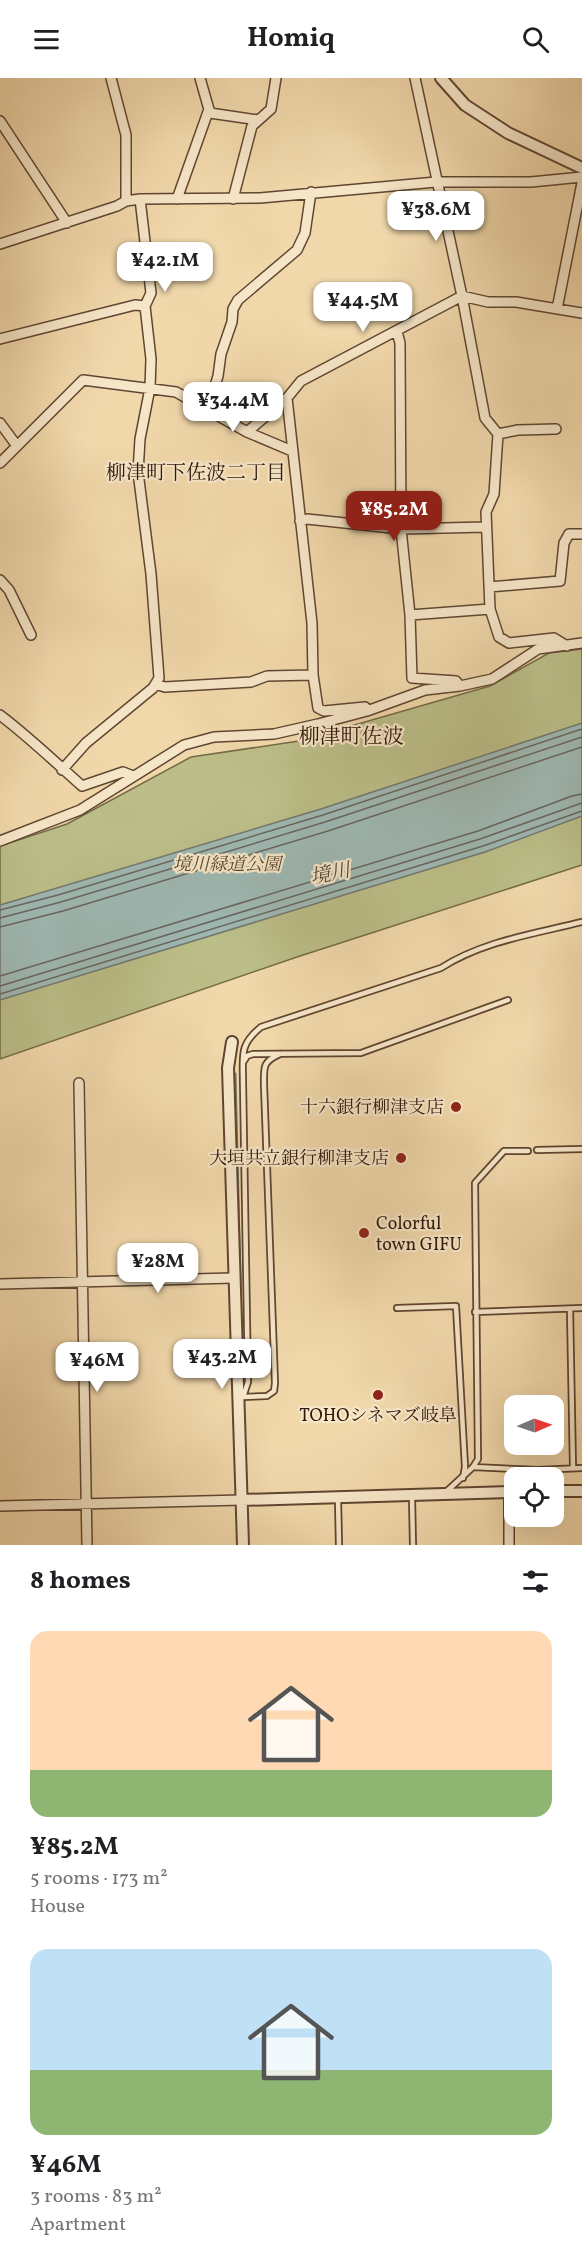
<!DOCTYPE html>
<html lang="en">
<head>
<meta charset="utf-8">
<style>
  body { margin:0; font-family:Vollkorn,"Noto Serif JP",serif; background:#f2f2f2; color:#202124; height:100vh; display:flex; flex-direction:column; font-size:22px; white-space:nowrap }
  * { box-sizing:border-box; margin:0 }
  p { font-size:20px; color:#757577 }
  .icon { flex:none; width:33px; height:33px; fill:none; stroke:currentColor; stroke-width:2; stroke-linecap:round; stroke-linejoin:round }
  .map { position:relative; height:1467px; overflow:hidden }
  .drawer { display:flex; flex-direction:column; background:#fff; flex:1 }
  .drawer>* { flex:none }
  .needle { width:39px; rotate:88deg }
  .fabs { position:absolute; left:504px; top:1317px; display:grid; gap:12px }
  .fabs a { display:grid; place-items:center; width:60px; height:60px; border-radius:12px; background:#fff; box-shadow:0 6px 24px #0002; font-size:30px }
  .price { position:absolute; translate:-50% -51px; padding:0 14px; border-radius:12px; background:#fff; color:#222; font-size:20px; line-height:39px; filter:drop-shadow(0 2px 3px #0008) }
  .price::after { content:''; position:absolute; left:50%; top:36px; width:18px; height:14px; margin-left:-9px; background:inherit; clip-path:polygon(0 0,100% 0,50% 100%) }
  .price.active { background:#8f2418; color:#fff }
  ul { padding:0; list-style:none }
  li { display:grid; align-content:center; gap:12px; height:318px; padding:0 30px }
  li span { display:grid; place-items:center; height:186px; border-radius:18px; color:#555 }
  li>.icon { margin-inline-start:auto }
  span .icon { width:108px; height:108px; fill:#fffc; stroke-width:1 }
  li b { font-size:26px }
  h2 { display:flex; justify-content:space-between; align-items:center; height:72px; padding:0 30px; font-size:26px }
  header { display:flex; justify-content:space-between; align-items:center; height:78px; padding:0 30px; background:#fff; font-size:27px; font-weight:700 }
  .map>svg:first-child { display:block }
</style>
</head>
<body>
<header><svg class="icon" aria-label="menu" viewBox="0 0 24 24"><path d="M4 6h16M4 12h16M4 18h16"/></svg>Homiq<svg class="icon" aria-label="search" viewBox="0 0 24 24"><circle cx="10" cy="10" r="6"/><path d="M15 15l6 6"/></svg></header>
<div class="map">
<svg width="582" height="1467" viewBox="0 0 582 1467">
  <rect width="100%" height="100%" fill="#f1d8ab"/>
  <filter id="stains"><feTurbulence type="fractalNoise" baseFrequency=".00333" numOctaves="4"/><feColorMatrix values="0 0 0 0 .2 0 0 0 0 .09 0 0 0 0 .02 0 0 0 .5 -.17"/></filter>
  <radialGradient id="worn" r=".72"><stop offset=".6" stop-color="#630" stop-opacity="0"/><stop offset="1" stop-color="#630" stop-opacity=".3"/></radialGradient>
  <path fill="#bbbe88" stroke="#766a48" stroke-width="1.5" d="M 582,571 L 582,787 L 297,879 L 0,981 L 0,768 L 67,746 L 191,679 L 299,663 L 490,608 L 549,575 Z"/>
  <path fill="#9eb8b3" stroke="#72776f" stroke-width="1.5" d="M 582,645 L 582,738 L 485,774 L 0,922 L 0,827 L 321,731 Z"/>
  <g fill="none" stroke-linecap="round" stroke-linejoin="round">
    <path stroke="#67665e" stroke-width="1.5" d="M 0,832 L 58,817 L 323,737 L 582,651
      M 0,840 L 61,824 L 325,744 L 582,659
      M 0,849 L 63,833 L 328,753 L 582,669
      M 0,898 L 478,753 L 572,718 L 582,716
      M 0,908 L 480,761 L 582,725
      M 0,916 L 483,768 L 582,733"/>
    <path stroke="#72776f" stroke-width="3" d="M 235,996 L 241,1247"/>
    <defs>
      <path id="service" d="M 244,983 L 247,978 L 253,976 L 361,975 L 508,922
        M 537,1072 L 582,1071
        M 397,1230 L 456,1228 L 465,1389 L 463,1400
        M 570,1231 L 573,1390
        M 475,1234 L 582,1230
        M 243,1319 L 248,1304 L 243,1004 C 243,977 239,967 261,949 L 441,890 C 483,863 534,856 582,844
        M 243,1319 L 267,1318 L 274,1313 L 275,1305 L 264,1007 C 264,989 262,984 280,976
        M 473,1389 L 478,1381 L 475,1105 L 504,1073 L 528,1073
        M 447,1413 L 473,1389 L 537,1392 L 582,1390
        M 509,1415 L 511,1402 L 521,1395 L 529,1393
        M 412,1419 L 413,1467
        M 338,1421 L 339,1467"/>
      <path id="minor" d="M 111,0 L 126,57 L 126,123
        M 200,0 L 210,35 L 258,42
        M 415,0 L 462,218 L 485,340 L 498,356 L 494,416 L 486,434 L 490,531 L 499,559 L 509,565 L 554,560 L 567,568
        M 0,43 L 67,145
        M 177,121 L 209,31
        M 233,121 L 252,48 L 271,31 L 276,0
        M 0,166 L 117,128 L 126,123 L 140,121 L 260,120 L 436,104 L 531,104 L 582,99
        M 557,231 L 582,105
        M 397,254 L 400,265 L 401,451 L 410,537 L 412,600 L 456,603 L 460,608
        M 0,261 L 135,227 L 145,228
        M 287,320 L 312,545 L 313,597 L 318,630 L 324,633 L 365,629
        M 208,331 L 218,298 L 221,276 L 232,244 L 233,231 L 238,222 L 297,172 L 305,155 L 311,114
        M 0,345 L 17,368
        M 498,356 L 518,352 L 556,351
        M 292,373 L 247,354 L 287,320 L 301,303 L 462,218 L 488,224 L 516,224 L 582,235
        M 0,385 L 83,302 L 176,314 L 247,354
        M 300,443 L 307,441 L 401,451 L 486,449
        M 0,502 L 9,512 L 31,557
        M 489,509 L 560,503 L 564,465 L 569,456 L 582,456
        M 410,537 L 490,531
        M 156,606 L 165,609 L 251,604 L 267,598 L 313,597
        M 0,637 C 29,659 55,684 82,708 L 123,694 L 133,698
        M 62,692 L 86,665 L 153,610 L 159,600 L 151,496 L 138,394 L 140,361 L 150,310 L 151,281 L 145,228 L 151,215 L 140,121
        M 0,763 L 80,732 L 184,667 L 214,659 L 274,656 L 318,646 L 367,633 L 425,612 L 460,608 L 492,601 L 538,571 L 582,565
        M 79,1005 L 87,1467
        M 0,1206 L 233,1200
        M 509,1415 L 509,1467
        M 0,1428 L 242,1422"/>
      <path id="tertiary" d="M 441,0 L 465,27 L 508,55 L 582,90
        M 232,964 L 228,990 L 243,1467
        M 554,1413 L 582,1413
        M 242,1422 L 514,1414"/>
    </defs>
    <use href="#service" stroke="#604632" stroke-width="8"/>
    <use href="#minor" stroke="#604632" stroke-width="12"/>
    <use href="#tertiary" stroke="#604632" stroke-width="14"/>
    <use href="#service" stroke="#f6e6c8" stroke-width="4.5"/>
    <use href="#minor" stroke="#f6e6c8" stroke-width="9"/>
    <use href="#tertiary" stroke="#f6e6c8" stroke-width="10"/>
  </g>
  <g fill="#8f2418" stroke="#f6e6c8" stroke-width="2">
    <circle cx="456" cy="1029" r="6"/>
    <circle cx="401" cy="1080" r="6"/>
    <circle cx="364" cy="1155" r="6"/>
    <circle cx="378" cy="1317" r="6"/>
  </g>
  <g text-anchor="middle" stroke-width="4.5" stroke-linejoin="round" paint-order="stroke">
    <g font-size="18" font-style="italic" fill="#5a482f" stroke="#f6e6c8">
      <text x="227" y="792">境川緑道公園</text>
    </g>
    <g font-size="18" fill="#301509" stroke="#f6e6c8" text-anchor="end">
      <text x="444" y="1035">十六銀行柳津支店</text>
      <text x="389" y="1086">大垣共立銀行柳津支店</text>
      <text x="376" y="1151" text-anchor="start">Colorful<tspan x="376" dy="21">town GIFU</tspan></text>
      <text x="378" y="1343" text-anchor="middle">TOHOシネマズ岐阜</text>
    </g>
    <g font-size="20" fill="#301509" stroke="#f6e6c8">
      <text x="196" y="401">柳津町下佐波二丁目</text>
    </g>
    <g font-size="20" font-style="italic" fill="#564e44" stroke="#f6e6c8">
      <text transform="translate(330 795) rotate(-11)" y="7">境川</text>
    </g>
    <g font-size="21" fill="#301509" stroke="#f6e6c8">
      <text x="351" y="665">柳津町佐波</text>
    </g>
  </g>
  <rect width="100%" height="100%" filter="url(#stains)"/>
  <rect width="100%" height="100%" fill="url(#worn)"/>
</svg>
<div class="fabs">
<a><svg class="needle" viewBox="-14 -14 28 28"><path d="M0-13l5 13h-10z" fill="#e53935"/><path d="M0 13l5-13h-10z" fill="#757577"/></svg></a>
<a><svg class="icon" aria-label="locate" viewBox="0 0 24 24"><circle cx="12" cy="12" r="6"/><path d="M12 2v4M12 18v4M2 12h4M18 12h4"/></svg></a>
</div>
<b class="price" style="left:436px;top:164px">¥38.6M</b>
<b class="price" style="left:165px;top:215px">¥42.1M</b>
<b class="price" style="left:363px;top:255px">¥44.5M</b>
<b class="price" style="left:233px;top:355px">¥34.4M</b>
<b class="price active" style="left:394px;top:464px">¥85.2M</b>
<b class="price" style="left:158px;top:1216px">¥28M</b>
<b class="price" style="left:222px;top:1312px">¥43.2M</b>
<b class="price" style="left:97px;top:1315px">¥46M</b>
</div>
<section class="drawer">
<h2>8 homes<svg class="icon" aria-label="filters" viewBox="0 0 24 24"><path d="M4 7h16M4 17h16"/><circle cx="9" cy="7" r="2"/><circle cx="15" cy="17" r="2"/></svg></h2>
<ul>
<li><span style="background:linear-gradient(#ffd9b3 75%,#8fb573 0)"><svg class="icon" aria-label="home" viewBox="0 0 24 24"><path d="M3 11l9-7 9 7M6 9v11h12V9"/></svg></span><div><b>¥85.2M</b><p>5 rooms · 173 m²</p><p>House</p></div></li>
<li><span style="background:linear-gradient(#bfe0f5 65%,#8fb573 0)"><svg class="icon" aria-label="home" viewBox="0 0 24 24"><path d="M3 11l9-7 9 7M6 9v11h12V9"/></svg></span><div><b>¥46M</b><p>3 rooms · 83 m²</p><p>Apartment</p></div></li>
</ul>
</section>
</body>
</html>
